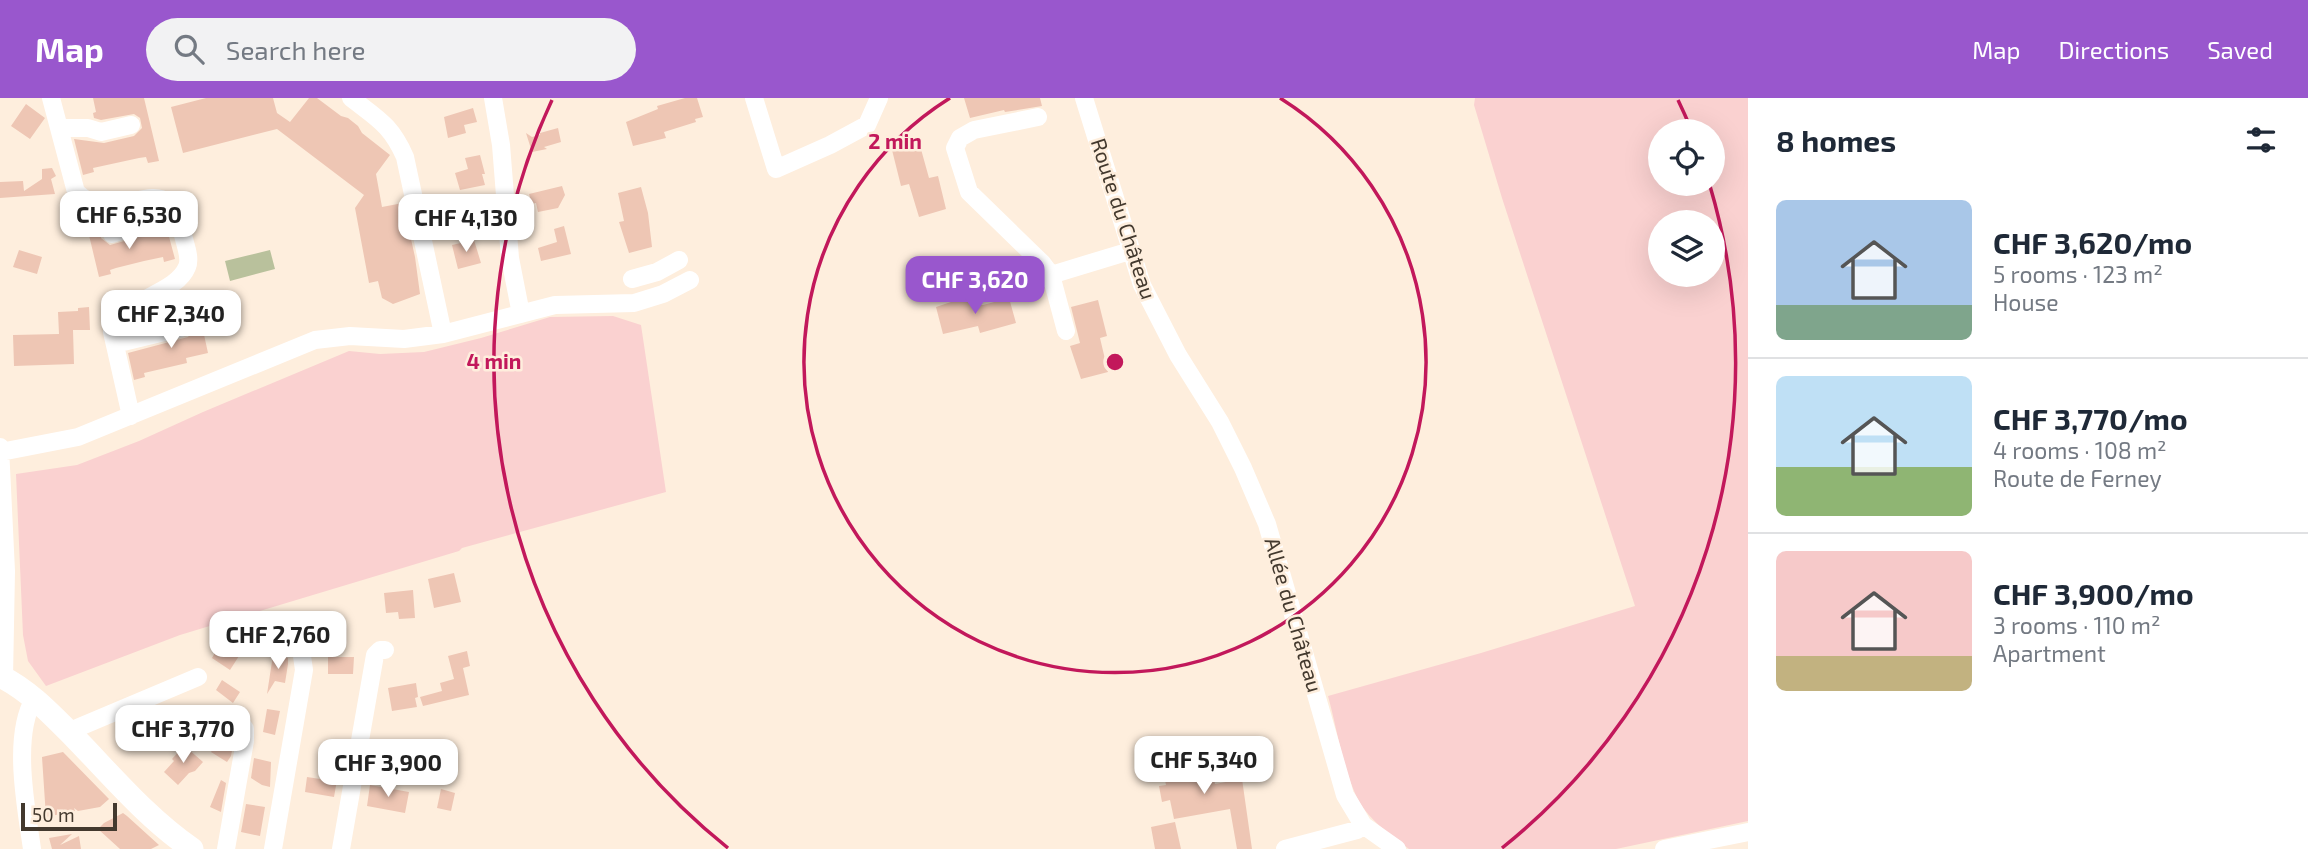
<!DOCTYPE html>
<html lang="en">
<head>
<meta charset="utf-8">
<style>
  body { margin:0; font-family:"Exo 2",sans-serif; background:#f2f2f3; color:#1f2937; height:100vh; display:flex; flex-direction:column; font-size:26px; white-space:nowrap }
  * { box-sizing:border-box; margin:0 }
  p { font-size:23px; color:#747a83 }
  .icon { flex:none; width:38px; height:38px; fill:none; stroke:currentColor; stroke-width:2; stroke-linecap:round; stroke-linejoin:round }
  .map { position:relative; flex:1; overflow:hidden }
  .details { display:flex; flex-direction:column; background:#fff; width:560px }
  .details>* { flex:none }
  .tools { position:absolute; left:1648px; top:21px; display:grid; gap:14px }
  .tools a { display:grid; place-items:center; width:77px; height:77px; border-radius:50%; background:#fff; box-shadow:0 7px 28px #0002; font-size:35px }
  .scale { position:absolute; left:21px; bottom:18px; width:96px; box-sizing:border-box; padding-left:7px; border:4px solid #43392e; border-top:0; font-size:19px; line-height:24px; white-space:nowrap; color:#43392e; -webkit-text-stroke:5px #feeedd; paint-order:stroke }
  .price { position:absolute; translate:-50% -60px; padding:0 16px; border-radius:14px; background:#fff; color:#222; font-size:23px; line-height:46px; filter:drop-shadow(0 2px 4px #0008) }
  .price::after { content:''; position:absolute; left:50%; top:42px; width:21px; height:16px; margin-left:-10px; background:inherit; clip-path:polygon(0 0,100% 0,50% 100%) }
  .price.selected { background:#9957cd; color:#fff }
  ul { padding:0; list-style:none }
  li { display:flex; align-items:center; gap:21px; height:175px; padding:0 28px }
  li+li { border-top:2px solid #e0e1e3 }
  li span { display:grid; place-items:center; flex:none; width:196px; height:140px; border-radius:10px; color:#555 }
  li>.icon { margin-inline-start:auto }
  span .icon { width:84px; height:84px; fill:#fffc; stroke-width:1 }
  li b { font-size:30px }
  h2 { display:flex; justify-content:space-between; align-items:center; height:84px; padding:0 28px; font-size:30px }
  header { display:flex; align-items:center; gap:42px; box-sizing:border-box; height:98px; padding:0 35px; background:#9957cd; color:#fff }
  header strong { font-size:33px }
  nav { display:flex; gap:38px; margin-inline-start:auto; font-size:24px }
  .search { width:490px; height:63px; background:#f2f2f3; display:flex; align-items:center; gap:18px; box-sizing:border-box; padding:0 24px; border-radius:38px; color:#747a83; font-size:26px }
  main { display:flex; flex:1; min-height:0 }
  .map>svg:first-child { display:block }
</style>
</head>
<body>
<header>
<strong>Map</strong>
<div class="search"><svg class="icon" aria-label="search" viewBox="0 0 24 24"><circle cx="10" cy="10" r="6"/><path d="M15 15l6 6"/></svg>Search here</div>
<nav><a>Map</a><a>Directions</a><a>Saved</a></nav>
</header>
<main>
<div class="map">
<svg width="1748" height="751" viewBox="0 0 1748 751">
  <rect width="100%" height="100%" fill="#feeedd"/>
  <path fill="#fad1d0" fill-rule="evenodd" d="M 1475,0 L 1748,0 L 1748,723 L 1616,751 L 1409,751 C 1393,739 1376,727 1364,711 C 1345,685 1337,630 1328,598 L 1481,555 L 1635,508 L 1502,100 L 1474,7 ZM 1661,33 L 1713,33 L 1713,86 L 1661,86 ZM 1661,124 L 1713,124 L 1713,177 L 1661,177 Z
    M 613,218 L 641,227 L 666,394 L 462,450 L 459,453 L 180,537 L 46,588 L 28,563 L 23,537 L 16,376 L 77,367 L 139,343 L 203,314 L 349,253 L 380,256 L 424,254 L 481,240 L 550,219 Z"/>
  <path fill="#b9c19c" d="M 270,152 L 275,171 L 230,183 L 225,163 Z"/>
  <path fill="#eec6b4" d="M 93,0 L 144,0 L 159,63 L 148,65 L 146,59 L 139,60 L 93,70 L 94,74 L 83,77 L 74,41 L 104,45 L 134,38 L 142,30 L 140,20 L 134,16 L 101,22 L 94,20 L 93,15 L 96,14 Z
    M 206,0 L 273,0 L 277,15 L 290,24 L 309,0 L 317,0 L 341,18 L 348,20 L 358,28 L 362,35 L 390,57 L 376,76 L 382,109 L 403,105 L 415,159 L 420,196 L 393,206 L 382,200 L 378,183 L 369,185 L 355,110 L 364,97 L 277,31 L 183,55 L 171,9 Z
    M 685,0 L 697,0 L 703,19 L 695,21 L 696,24 L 664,34 L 666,40 L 633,48 L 626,24 L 658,11 L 657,8 Z
    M 964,0 L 1040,0 L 1042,8 L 1005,14 L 1004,12 L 970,20 Z
    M 26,6 L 45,20 L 30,41 L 11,28 Z
    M 473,10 L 477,24 L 464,27 L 466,35 L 448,40 L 444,19 Z
    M 558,30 L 561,44 L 544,49 L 547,51 L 532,54 L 526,35 L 532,39 L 540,37 L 540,35 Z
    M 919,44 L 929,80 L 938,78 L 946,111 L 919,119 L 909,86 L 901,88 L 892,52 Z
    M 480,57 L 485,76 L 482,76 L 485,87 L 460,92 L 455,75 L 468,71 L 465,60 Z
    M 52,70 L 56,78 L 51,81 L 55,96 L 0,100 L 0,84 L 23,83 L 24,93 L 42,81 L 42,71 Z
    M 562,88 L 565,97 L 558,110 L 538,114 L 536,105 L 532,106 L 529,96 Z
    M 641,89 L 648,115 L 652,149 L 629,155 L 619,124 L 624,123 L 618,95 Z
    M 564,128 L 571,156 L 541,163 L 538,150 L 557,144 L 554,131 Z
    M 103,130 L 101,140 L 110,147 L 146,137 L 147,139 L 168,135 L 175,161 L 164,164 L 163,159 L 144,163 L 116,170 L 110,172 L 111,176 L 99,179 L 88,133 Z
    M 474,142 L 481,165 L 458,171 L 452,147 Z
    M 19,152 L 42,159 L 37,176 L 13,169 Z
    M 969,198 L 972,207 L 983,207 L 1009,200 L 1016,225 L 980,235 L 978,228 L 943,236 L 936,209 Z
    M 1098,202 L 1107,238 L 1100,240 L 1108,274 L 1081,281 L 1070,248 L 1080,245 L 1071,209 Z
    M 89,209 L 90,232 L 73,232 L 74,266 L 14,268 L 13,237 L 59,236 L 58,214 L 78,213 L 78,210 Z
    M 198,209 L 208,255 L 186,260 L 187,265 L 144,275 L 145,279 L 134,282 L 128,255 L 188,239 L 191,235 L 192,228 L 186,212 Z
    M 164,215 L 166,222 L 125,232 L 132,223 Z
    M 454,475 L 461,504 L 434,510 L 428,481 Z
    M 413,492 L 415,520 L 399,521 L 398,514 L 386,515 L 384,495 Z
    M 300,515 L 303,524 L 296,527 L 298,533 L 284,538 L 278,523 Z
    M 220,546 L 239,558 L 230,572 L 212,560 Z
    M 467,553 L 470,568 L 463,570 L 469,597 L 423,608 L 420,599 L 442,593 L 440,585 L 454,581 L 448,558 Z
    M 273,557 L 288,560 L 288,566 L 285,585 L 275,583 L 267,596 Z
    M 328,559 L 354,559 L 353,576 L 328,576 Z
    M 222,582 L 240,594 L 233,605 L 216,592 Z
    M 416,585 L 418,599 L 415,600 L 417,609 L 392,613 L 388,590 Z
    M 267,611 L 280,613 L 275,637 L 263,634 Z
    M 140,616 L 149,624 L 126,640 L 116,631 Z
    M 223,635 L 234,641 L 231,658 L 227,664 L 211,654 Z
    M 415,642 L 417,659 L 428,658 L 429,672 L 401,673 L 398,644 Z
    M 187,650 L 203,664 L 195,673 L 189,675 L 178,687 L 164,674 L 174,663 L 172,661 L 181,651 Z
    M 1184,653 L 1189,678 L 1213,674 L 1215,686 L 1242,681 L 1252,751 L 1237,751 L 1230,711 L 1174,721 L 1170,702 L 1162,704 L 1159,688 L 1166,687 L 1160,658 Z
    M 63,654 L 109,701 L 100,709 L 78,713 L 74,710 L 75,713 L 46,719 L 42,659 Z
    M 254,660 L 271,664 L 270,689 L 262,687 L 251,680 Z
    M 322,672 L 332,674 L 332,681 L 337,682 L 334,699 L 305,694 L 307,679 L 320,681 Z
    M 221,682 L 226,685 L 221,714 L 210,709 Z
    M 370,687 L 409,694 L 405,715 L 367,708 Z
    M 441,691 L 455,695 L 451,713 L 437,710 Z
    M 246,706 L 265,709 L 260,738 L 241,734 Z
    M 123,715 L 127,718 L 159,747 L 151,751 L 120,751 L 98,731 L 104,725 Z
    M 1175,724 L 1181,751 L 1155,751 L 1151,729 Z
    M 72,736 L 60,747 L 79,738 L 81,751 L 52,751 L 49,740 Z"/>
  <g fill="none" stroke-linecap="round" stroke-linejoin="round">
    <path stroke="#fff" stroke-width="18" d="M 51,0 L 76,94 C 109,126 147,88 167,104 C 178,113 179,124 183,137 C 185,146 191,160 187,169 C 175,198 119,201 112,234 L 131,318
      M 351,0 C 378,21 391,27 405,59 L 443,236
      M 493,0 L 501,47 L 510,160 L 521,216
      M 754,0 L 776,71 L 830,47 L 867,27 L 879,0
      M 1084,0 L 1142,187 L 1178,257 L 1220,324 L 1243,370 L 1267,426 L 1345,697 L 1363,727 L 1397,751
      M 1038,19 L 974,32 L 960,40 L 955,50 L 969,94 L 1042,165 L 1051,177 L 1130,153
      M 59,30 L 88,30 L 101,34 L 131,27
      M 112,136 L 177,116
      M 632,181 L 657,174 L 679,162
      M 980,196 L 1051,177 L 1066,233
      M 115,246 L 181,230
      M 0,349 L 6,473 L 4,580
      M 1,354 L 78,339 L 315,242 L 350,238 L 404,241 L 443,236 L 555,207 L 634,205 L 663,196 L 690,182
      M 70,635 L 77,630 L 198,579
      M 32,751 C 26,709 12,638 34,601
      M 226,751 L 245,643 L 245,631 L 242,627
      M 273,751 L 304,572 L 302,558
      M 341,751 L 375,557 L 380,552 L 385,552
      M 1285,751 L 1357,732 L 1363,727
      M 1664,751 L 1748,734"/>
    <path stroke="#fff" stroke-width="23" d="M 0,578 C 29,592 52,617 75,640 C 112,678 147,720 192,751"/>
  </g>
  <g fill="none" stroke="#c2185b" stroke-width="3.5">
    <path d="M1280 0A311 311 0 1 1 950 0"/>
    <path d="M728 750A621 621 0 0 1 552 2M1678 2A621 621 0 0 1 1691 31M1710 88A621 621 0 0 1 1502 750"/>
  </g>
  <g text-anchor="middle" stroke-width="5" stroke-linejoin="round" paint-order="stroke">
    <g font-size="21" fill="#43392e" stroke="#feeedd">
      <text transform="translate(1123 121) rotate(72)" y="7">Route du Château</text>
      <text transform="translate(1293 517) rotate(74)" y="7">Allée du Château</text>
    </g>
  </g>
  <circle cx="1115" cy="264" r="10" fill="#c2185b" stroke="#feeedd" stroke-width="3.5"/>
  <g font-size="21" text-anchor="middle" font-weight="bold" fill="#c2185b" stroke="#feeedd" stroke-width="5" stroke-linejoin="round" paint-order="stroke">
    <text x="895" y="51">2 min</text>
    <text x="494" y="271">4 min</text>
  </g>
</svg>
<div class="tools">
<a><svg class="icon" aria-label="locate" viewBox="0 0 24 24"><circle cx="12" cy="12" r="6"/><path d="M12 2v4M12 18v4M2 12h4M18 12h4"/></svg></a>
<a><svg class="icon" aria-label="layers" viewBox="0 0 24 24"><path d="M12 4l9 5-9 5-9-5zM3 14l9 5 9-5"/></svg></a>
</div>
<div class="scale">50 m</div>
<b class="price" style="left:129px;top:153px">CHF 6,530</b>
<b class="price" style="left:466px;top:156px">CHF 4,130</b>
<b class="price selected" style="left:975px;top:218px">CHF 3,620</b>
<b class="price" style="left:171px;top:252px">CHF 2,340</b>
<b class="price" style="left:278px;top:573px">CHF 2,760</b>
<b class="price" style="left:183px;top:667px">CHF 3,770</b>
<b class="price" style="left:1204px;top:698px">CHF 5,340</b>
<b class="price" style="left:388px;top:701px">CHF 3,900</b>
</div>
<section class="details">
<h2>8 homes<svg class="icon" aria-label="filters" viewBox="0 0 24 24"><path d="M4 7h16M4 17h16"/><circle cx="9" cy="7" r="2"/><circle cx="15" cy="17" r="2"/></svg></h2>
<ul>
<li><span style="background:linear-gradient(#a9c7e8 75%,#7fa58c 0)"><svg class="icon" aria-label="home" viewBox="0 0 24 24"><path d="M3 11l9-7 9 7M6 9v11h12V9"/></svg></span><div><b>CHF 3,620/mo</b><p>5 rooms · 123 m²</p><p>House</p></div></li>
<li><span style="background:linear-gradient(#bfe0f5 65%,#8fb573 0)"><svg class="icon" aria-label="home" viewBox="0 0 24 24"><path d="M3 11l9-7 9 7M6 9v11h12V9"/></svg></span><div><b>CHF 3,770/mo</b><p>4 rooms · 108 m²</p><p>Route de Ferney</p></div></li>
<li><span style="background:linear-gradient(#f6c9c9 75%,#c2b280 0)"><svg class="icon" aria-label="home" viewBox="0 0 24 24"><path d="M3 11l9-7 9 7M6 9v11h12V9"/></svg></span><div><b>CHF 3,900/mo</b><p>3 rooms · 110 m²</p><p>Apartment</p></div></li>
</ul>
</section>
</main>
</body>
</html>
